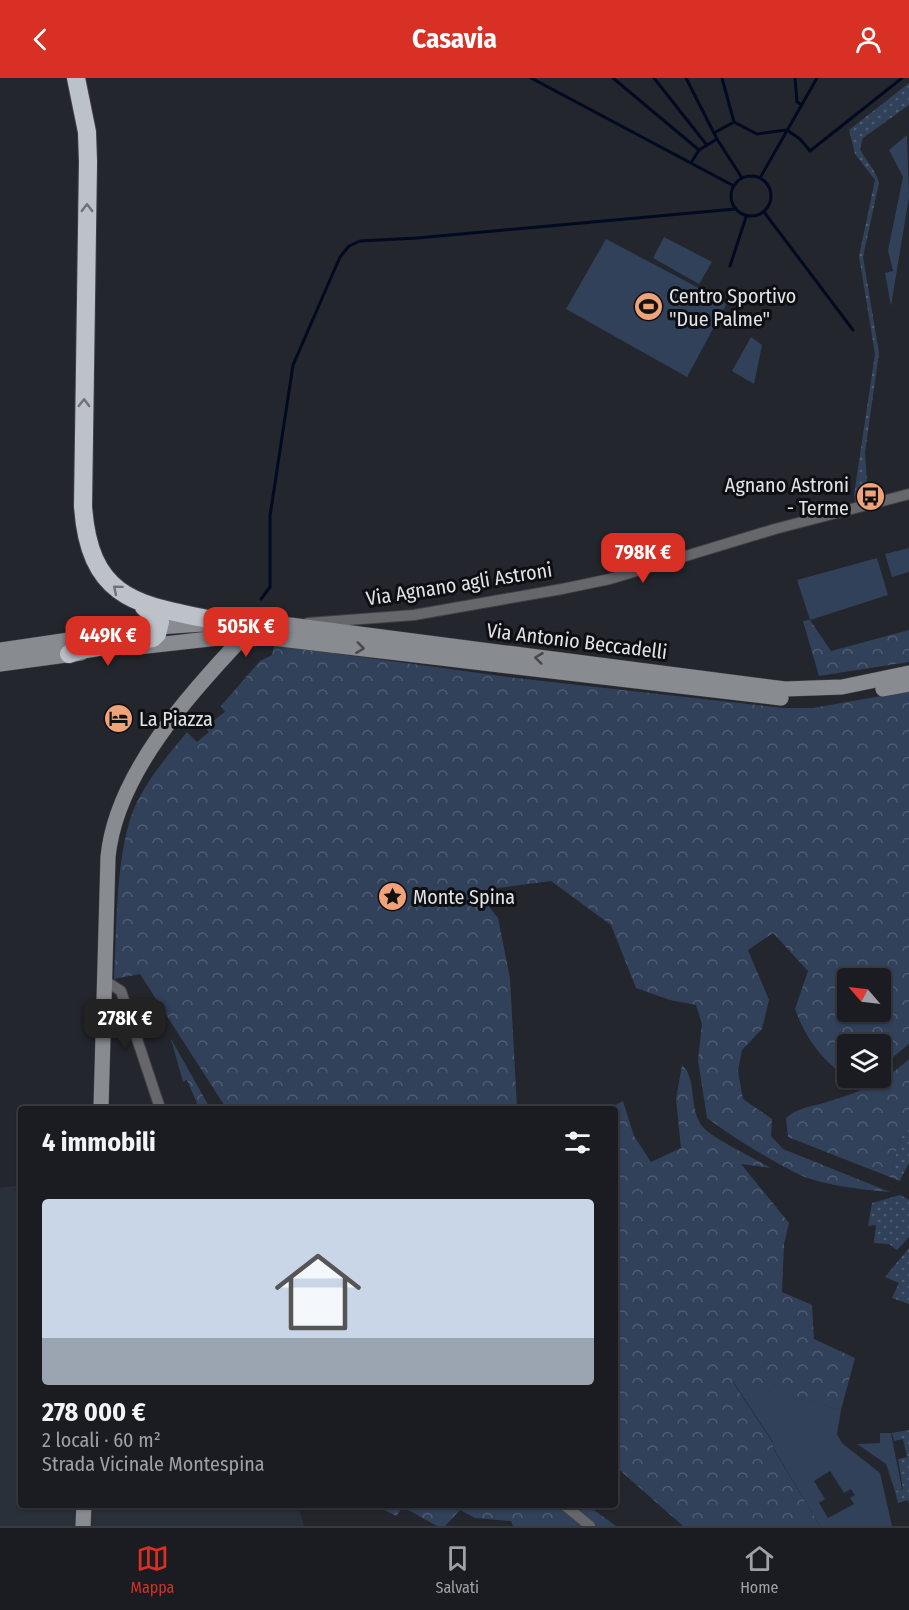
<!DOCTYPE html>
<html lang="it">
<head>
<meta charset="utf-8">
<style>
  body { margin:0; font-family:"Fira Sans Condensed",sans-serif; background:#23252a; color:#f1f3f6; height:100vh; display:flex; flex-direction:column; font-size:22px; white-space:nowrap }
  * { box-sizing:border-box; margin:0 }
  p { font-size:20px; color:#9fa1a5 }
  .icon { flex:none; width:33px; height:33px; fill:none; stroke:currentColor; stroke-width:2; stroke-linecap:round; stroke-linejoin:round }
  .map { position:relative; flex:1; overflow:hidden }
  .drawer { position:absolute; left:18px; top:1028px; width:600px; height:402px; display:flex; flex-direction:column; background:#1a1c21; border-radius:6px; box-shadow:0 2px 4px #0004,0 0 0 2px #383a3f }
  .drawer>* { flex:none }
  .needle { width:39px; rotate:298deg }
  .controls { position:absolute; left:837px; top:890px; display:grid; gap:12px }
  .controls a { display:grid; place-items:center; width:54px; height:54px; border-radius:6px; background:#1a1c21; box-shadow:0 2px 4px #0004,0 0 0 2px #383a3f; font-size:30px }
  .price { position:absolute; translate:-50% -51px; padding:0 14px; border-radius:12px; background:#d93025; color:#fff; font-size:20px; line-height:39px; filter:drop-shadow(0 2px 3px #0008) }
  .price::after { content:''; position:absolute; left:50%; top:36px; width:18px; height:14px; margin-left:-9px; background:inherit; clip-path:polygon(0 0,100% 0,50% 100%) }
  .price.current { background:#222; color:#fff }
  ul { padding:0; list-style:none }
  li { display:grid; align-content:center; gap:12px; height:318px; padding:0 24px }
  li+li { border-top:2px solid #383a3f }
  li span { display:grid; place-items:center; height:186px; border-radius:6px; color:#555 }
  li>.icon { margin-inline-start:auto }
  span .icon { width:108px; height:108px; fill:#fffc; stroke-width:1 }
  li b { font-size:26px }
  h2 { display:flex; justify-content:space-between; align-items:center; height:72px; padding:0 24px; font-size:26px }
  header { display:flex; justify-content:space-between; align-items:center; height:78px; padding:0 24px; background:#d93025; color:#fff; font-size:27px; font-weight:700 }
  .menu { display:flex; justify-content:space-around; align-items:center; height:84px; border-top:2px solid #383a3f; background:#1a1c21; font-size:16px; color:#9fa1a5 }
  .menu a { display:grid; justify-items:center; gap:3px }
  .menu .current { color:#d93025 }
  .map>svg:first-child { display:block }
</style>
</head>
<body>
<header><svg class="icon" aria-label="back" viewBox="0 0 24 24"><path d="M15 5l-7 7 7 7"/></svg>Casavia<svg class="icon" aria-label="person" viewBox="0 0 24 24"><circle cx="12" cy="8" r="4"/><path d="M4 21q1-7 8-7t8 7"/></svg></header>
<div class="map">
<svg width="909" height="1448" viewBox="0 0 909 1448">
  <defs>
    <pattern id="grass-dots" width="8" height="8" patternUnits="userSpaceOnUse" patternTransform="scale(1.5)"><rect width="8" height="8" fill="#31415a"/><path d="M2 2h.1M6 6h.1" fill="none" stroke="#4f5c72" stroke-width="1.8" stroke-linecap="round"/></pattern>
    <pattern id="forest-crowns" width="20" height="18" patternUnits="userSpaceOnUse" patternTransform="scale(1.5)"><rect width="20" height="18" fill="#31415a"/><path d="M2 6a3 3 0 1 1 6 0M12 15a3 3 0 1 1 6 0" fill="none" stroke="#4f5c72"/></pattern>
  </defs>
  <rect width="100%" height="100%" fill="#23262c"/>
  <path fill="#29303a" d="M 21,1107 L 21,1426 L 216,1426 L 299,1430 L 304,1448 L 0,1448 L 0,1110 Z"/>
  <path fill="url(#grass-dots)" d="M 909,5 L 909,27 L 863,60 L 860,71 C 866,83 876,92 879,105 L 863,179 L 879,275 L 865,374 L 868,421 L 856,424 L 854,417 L 875,276 L 859,178 L 875,102 L 855,76 L 849,52 Z
    M 909,1051 L 909,1085 L 902,1098 L 891,1090 L 901,1059 Z
    M 900,1117 L 909,1122 L 909,1159 L 897,1172 L 889,1166 L 874,1165 L 876,1147 L 868,1148 L 872,1125 Z
    M 909,1170 L 909,1226 L 892,1220 L 899,1205 L 885,1199 Z
    M 909,1352 L 909,1426 L 908,1422 L 898,1425 L 895,1413 L 903,1411 L 898,1381 L 907,1379 L 903,1361 L 894,1363 L 892,1355 Z"/>
  <path fill="url(#forest-crowns)" fill-rule="evenodd" d="M 810,542 L 831,573 L 909,552 L 909,584 L 819,598 L 803,543 Z
    M 274,567 L 516,600 L 784,630 L 813,630 L 909,613 L 909,966 L 881,989 L 880,966 L 848,966 L 848,999 L 861,999 L 851,1003 C 822,982 807,963 795,931 L 808,893 L 773,855 L 748,872 L 769,922 L 762,951 L 742,972 L 738,993 L 743,1021 L 772,1041 L 771,1058 L 783,1071 L 890,1114 C 865,1112 820,1107 798,1096 C 767,1080 735,1061 707,1040 L 698,982 L 702,946 L 696,927 L 670,922 L 636,910 L 611,847 L 551,803 L 477,813 L 498,840 L 510,900 L 517,1030 L 226,1030 L 140,896 L 114,901 C 117,850 115,769 137,724 C 150,698 169,676 187,654 L 197,664 L 209,654 L 205,649 L 225,634 L 221,628 L 260,583 L 272,577 ZM 848,900 L 880,900 L 880,933 L 848,933 Z
    M 171,961 L 210,1030 L 199,1030 L 187,1002 L 183,1004 Z
    M 909,981 L 909,1051 L 901,1059 L 891,1090 L 902,1098 L 900,1103 L 788,1059 L 786,1040 C 800,1028 813,1029 830,1023 C 861,1014 885,1003 909,981 Z
    M 682,987 C 698,1003 688,1029 702,1048 C 711,1060 756,1081 771,1090 L 741,1086 L 789,1145 L 784,1166 L 782,1214 L 812,1227 L 814,1261 L 855,1280 L 841,1332 L 732,1303 L 773,1365 L 774,1372 L 820,1448 L 683,1448 L 615,1388 L 615,1030 L 610,1030 L 623,1023 L 634,1058 L 651,1084 L 681,1070 L 676,1021 Z
    M 380,1426 L 556,1427 L 585,1448 L 513,1448 L 511,1443 L 475,1440 L 460,1432 L 445,1448 L 437,1448 L 403,1429 L 396,1438 L 379,1429 Z
    M 571,1427 L 587,1427 L 616,1448 L 597,1448 Z"/>
  <path fill="#31415a" fill-rule="evenodd" d="M 907,57 L 909,119 L 891,228 L 885,195 L 893,193 L 888,172 L 903,99 L 889,72 Z
    M 664,159 L 712,184 L 699,206 L 653,180 Z
    M 606,161 L 727,225 L 687,299 L 566,231 Z
    M 751,259 L 762,267 L 754,306 L 732,293 Z
    M 909,470 L 909,494 L 892,499 L 885,476 Z
    M 877,480 L 888,517 L 810,542 L 797,502 Z
    M 732,1302 L 841,1332 L 837,1356 L 842,1365 L 880,1395 L 892,1448 L 820,1448 L 774,1371 L 773,1364 ZM 830,1393 L 844,1415 L 851,1411 L 855,1417 L 850,1420 L 854,1426 L 828,1440 L 819,1425 L 825,1421 L 814,1403 Z
    M 880,1355 L 891,1355 L 902,1411 L 895,1413 L 886,1386 L 857,1366 L 880,1365 Z"/>
  <g fill="none" stroke-linecap="round" stroke-linejoin="round">
    <path stroke="#010a20" stroke-width="3" d="M 531,0 L 734,108
      M 613,0 L 699,72
      M 654,0 L 706,66
      M 686,0 L 717,61 L 742,100
      M 722,0 L 734,44
      M 795,0 L 797,24 L 802,27
      M 714,55 L 734,44 L 757,56 L 787,52 L 800,61 L 810,73 L 902,0
      M 691,85 L 699,72 L 717,61
      M731 118a20 20 0 1 1 40 0a20 20 0 1 1-40 0Z
      M 760,100 L 817,0
      M 764,134 L 853,252
      M 730,188 L 746,139
      M 261,521 L 270,509 L 270,438 L 293,287 L 340,179 L 349,168 L 360,163 L 417,160 L 735,131"/>
    <defs>
      <path id="street" d="M 308,545 L 414,537 L 562,511 L 610,501 L 775,451 L 909,416
        M 104,902 L 121,913 L 160,1030
        M 563,1426 L 590,1448"/>
      <path id="secondary" d="M 138,569 L 245,557 L 781,620
        M 0,572 L 158,549 L 202,546 L 290,547 L 785,611 L 842,609 L 909,595
        M 0,586 L 81,575
        M 883,611 L 909,606
        M 101,1030 L 108,779 C 116,696 190,615 245,557 L 246,552
        M 83,1448 L 84,1426"/>
      <path id="highway" d="M 76,0 L 87,54 L 88,84 L 83,428 C 90,531 149,527 231,546
        M 69,576 L 80,572 L 153,560 L 157,556 L 160,544 L 144,529"/>
    </defs>
    <use href="#street" stroke="#3e4046" stroke-width="12"/>
    <use href="#secondary" stroke="#3e4046" stroke-width="16"/>
    <use href="#highway" stroke="#3e4046" stroke-width="20"/>
    <use href="#street" stroke="#65676a" stroke-width="10"/>
    <use href="#secondary" stroke="#888c90" stroke-width="15"/>
    <use href="#highway" stroke="#bdc2c9" stroke-width="18"/>
  </g>
  <defs><path id="oneway-chevron" d="M-2-3.5L2.5 0L-2 3.5" fill="none" stroke-width="1.6" stroke-linecap="round" stroke-linejoin="round" transform="scale(1.5)"/></defs>
  <g stroke="#6e7177">
    <use href="#oneway-chevron" transform="translate(87 130) rotate(-89)"/>
    <use href="#oneway-chevron" transform="translate(84 325) rotate(-89)"/>
    <use href="#oneway-chevron" transform="translate(117 511) rotate(-140)"/>
  </g>
  <g stroke="#45474b">
    <use href="#oneway-chevron" transform="translate(360 570) rotate(7)"/>
    <use href="#oneway-chevron" transform="translate(539 580) rotate(-173)"/>
  </g>
  <defs>
    <symbol id="stadium-disc" viewBox="-11 -11 22 22"><circle r="9.5" fill="#f0a278" stroke="#0e0f12"/><path d="M0-5a6.5 5 0 1 0 0 10a6.5 5 0 1 0 0-10ZM-3.5-1.8h7v3.6h-7Z" fill="#111"/></symbol>
    <symbol id="bus-disc" viewBox="-11 -11 22 22"><circle r="9.5" fill="#f0a278" stroke="#0e0f12"/><path d="M-5-6H5V4H4V6H2V4H-2V6H-4V4H-5ZM-3.5-4V0h7V-4ZM-3.5 1.2v1.5H-2V1.2ZM2 1.2v1.5H3.5V1.2Z" fill="#111"/></symbol>
    <symbol id="hotel-disc" viewBox="-11 -11 22 22"><circle r="9.5" fill="#f0a278" stroke="#0e0f12"/><path d="M-6-4.5h1.5V1H6V5H4.5V3h-9V5H-6ZM-4 0a1.8 1.8 0 1 1 3.6 0ZM.5 0V-2.5h3Q6-2.5 6 0Z" fill="#111"/></symbol>
    <symbol id="sight-disc" viewBox="-11 -11 22 22"><circle r="9.5" fill="#f0a278" stroke="#0e0f12"/><path d="M0-6L1.8-2.2L6-1.7L2.9 1.2L3.7 5.4L0 3.3L-3.7 5.4L-2.9 1.2L-6-1.7L-1.8-2.2Z" fill="#111"/></symbol>
  </defs>
  <g fill-rule="evenodd">
    <use href="#stadium-disc" x="632" y="212" width="33" height="33"/>
    <use href="#bus-disc" x="854" y="402" width="33" height="33"/>
    <use href="#hotel-disc" x="102" y="624" width="33" height="33"/>
    <use href="#sight-disc" x="376" y="802" width="33" height="33"/>
  </g>
  <g text-anchor="middle" stroke-width="6" stroke-linejoin="round" paint-order="stroke">
    <g font-size="20" fill="#e1e3e7" stroke="#0e0f12" text-anchor="start">
      <text x="669" y="225">Centro Sportivo<tspan x="669" dy="23">"Due Palme"</tspan></text>
      <text x="849" y="414" text-anchor="end">Agnano Astroni<tspan x="849" dy="23">- Terme</tspan></text>
      <text x="139" y="648">La Piazza</text>
      <text x="413" y="826">Monte Spina</text>
    </g>
    <g font-size="20" fill="#e1e3e7" stroke="#0e0f12">
      <text transform="translate(459 506) rotate(-9)" y="7">Via Agnano agli Astroni</text>
      <text transform="translate(577 563) rotate(7)" y="7">Via Antonio Beccadelli</text>
    </g>
  </g>
</svg>
<div class="controls">
<a><svg class="needle" viewBox="-14 -14 28 28"><path d="M0-13l5 13h-10z" fill="#e53935"/><path d="M0 13l5-13h-10z" fill="#9fa1a5"/></svg></a>
<a><svg class="icon" aria-label="layers" viewBox="0 0 24 24"><path d="M12 4l9 5-9 5-9-5zM3 14l9 5 9-5"/></svg></a>
</div>
<b class="price" style="left:643px;top:506px">798K €</b>
<b class="price" style="left:246px;top:580px">505K €</b>
<b class="price" style="left:108px;top:589px">449K €</b>
<b class="price current" style="left:125px;top:972px">278K €</b>
<section class="drawer">
<h2>4 immobili<svg class="icon" aria-label="filters" viewBox="0 0 24 24"><path d="M4 7h16M4 17h16"/><circle cx="9" cy="7" r="2"/><circle cx="15" cy="17" r="2"/></svg></h2>
<ul>
<li><span style="background:linear-gradient(#c9d6e8 75%,#9aa5b1 0)"><svg class="icon" aria-label="home" viewBox="0 0 24 24"><path d="M3 11l9-7 9 7M6 9v11h12V9"/></svg></span><div><b>278 000 €</b><p>2 locali · 60 m²</p><p>Strada Vicinale Montespina</p></div></li>
</ul>
</section>
</div>
<nav class="menu">
<a class="current"><svg class="icon" aria-label="map" viewBox="0 0 24 24"><path d="M3 6l6-2 6 2 6-2v14l-6 2-6-2-6 2zM9 4v14M15 6v14"/></svg>Mappa</a>
<a><svg class="icon" aria-label="saved" viewBox="0 0 24 24"><path d="M7 4h10v16l-5-4-5 4z"/></svg>Salvati</a>
<a><svg class="icon" aria-label="home" viewBox="0 0 24 24"><path d="M3 11l9-7 9 7M6 9v11h12V9"/></svg>Home</a>
</nav>
</body>
</html>
